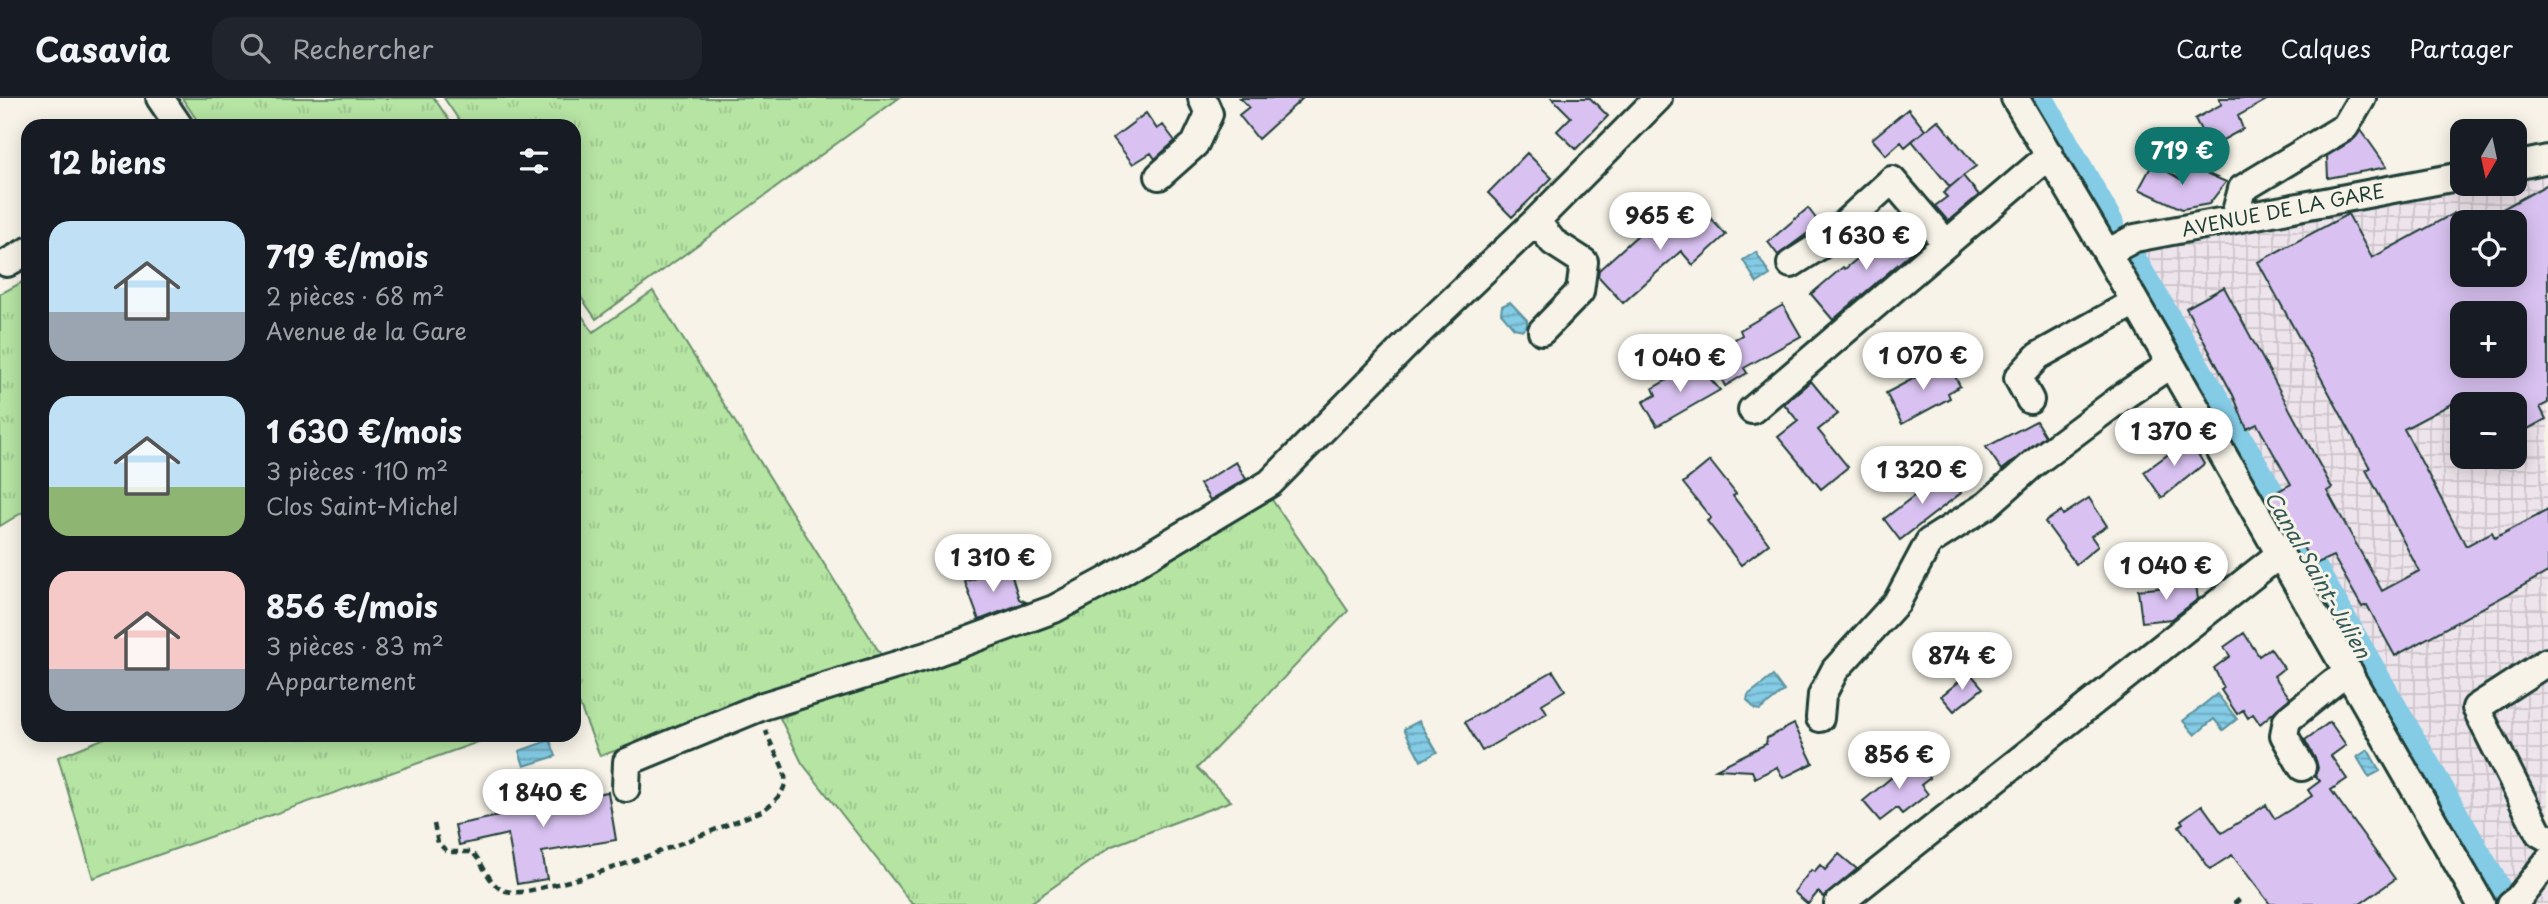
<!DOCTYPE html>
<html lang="fr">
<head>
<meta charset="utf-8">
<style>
  body { margin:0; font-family:"Playpen Sans",sans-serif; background:#20242c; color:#f1f3f6; height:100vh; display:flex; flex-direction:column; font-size:26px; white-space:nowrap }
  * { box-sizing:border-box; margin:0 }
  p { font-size:23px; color:#9ea1a6 }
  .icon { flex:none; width:38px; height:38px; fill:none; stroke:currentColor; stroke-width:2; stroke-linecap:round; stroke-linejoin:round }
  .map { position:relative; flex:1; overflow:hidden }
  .drawer { position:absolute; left:21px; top:21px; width:560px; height:623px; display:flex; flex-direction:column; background:#171b24; border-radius:21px; box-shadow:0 4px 18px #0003 }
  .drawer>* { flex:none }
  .needle { width:46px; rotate:189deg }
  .fabs { position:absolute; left:2450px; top:21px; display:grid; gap:14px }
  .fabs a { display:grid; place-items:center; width:77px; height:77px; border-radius:14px; background:#171b24; box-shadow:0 4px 18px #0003; font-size:35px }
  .price { position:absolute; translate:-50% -60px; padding:0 16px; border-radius:24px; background:#fff; color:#222; font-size:23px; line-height:46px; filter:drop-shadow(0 2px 4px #0008) }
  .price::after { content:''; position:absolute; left:50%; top:42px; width:21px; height:16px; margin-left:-10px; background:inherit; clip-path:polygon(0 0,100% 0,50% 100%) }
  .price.current { background:#0f766e; color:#fff }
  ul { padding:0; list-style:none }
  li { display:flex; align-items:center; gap:21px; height:175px; padding:0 28px }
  li span { display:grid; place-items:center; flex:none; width:196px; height:140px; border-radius:21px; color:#555 }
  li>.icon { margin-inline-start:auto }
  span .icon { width:84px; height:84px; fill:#fffc; stroke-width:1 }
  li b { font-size:30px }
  h2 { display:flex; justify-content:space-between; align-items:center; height:84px; padding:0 28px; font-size:30px }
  header { display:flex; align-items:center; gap:42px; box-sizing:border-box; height:98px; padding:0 35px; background:#171b24; border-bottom:2px solid #363941 }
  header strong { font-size:33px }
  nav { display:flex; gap:38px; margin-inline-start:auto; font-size:24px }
  .search { width:490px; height:63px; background:#20242c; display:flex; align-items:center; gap:18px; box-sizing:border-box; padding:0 24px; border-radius:21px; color:#9ea1a6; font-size:26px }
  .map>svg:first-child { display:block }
</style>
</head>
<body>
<header>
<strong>Casavia</strong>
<div class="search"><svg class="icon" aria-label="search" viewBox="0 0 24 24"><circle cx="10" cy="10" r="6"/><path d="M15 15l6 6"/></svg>Rechercher</div>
<nav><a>Carte</a><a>Calques</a><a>Partager</a></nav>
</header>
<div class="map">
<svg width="2548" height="806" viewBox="0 0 2548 806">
  <defs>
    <pattern id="industrial-grid" width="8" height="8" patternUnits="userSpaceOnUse" patternTransform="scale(1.75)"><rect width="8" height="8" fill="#eee4eb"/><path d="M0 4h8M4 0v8" fill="none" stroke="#ccc4ca"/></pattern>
    <pattern id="grass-tufts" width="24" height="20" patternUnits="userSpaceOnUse" patternTransform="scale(1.75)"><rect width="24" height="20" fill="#b5e4a3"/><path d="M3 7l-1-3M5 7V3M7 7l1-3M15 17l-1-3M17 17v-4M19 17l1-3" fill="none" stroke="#9bc48d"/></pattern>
    <pattern id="water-rules" width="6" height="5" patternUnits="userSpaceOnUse" patternTransform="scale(1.75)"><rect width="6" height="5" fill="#84cbe5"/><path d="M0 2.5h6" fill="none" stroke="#6ba6ba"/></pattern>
  </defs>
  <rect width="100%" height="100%" fill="#f7f3e8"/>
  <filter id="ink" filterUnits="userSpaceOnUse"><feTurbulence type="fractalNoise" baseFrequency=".0143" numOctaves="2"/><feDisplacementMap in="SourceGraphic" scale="14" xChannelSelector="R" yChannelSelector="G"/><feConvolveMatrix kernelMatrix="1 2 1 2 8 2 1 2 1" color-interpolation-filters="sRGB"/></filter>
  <g filter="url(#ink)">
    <path fill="url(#industrial-grid)" fill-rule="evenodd" d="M 2548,71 L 2548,806 L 2521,806 L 2139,150 L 2467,86 L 2515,86 L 2515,77 ZM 2462,124 L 2515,124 L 2515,177 L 2462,177 ZM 2462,215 L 2515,215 L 2515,268 L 2462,268 ZM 2462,306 L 2515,306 L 2515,359 L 2462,359 Z"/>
    <path fill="url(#grass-tufts)" stroke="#6a906c" stroke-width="2" d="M 182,0 L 434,0 L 453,28 L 201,28 Z
      M 444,0 L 899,0 L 596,221 L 574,189 L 574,28 L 463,28 Z
      M 28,181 L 28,411 L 0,428 L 0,196 Z
      M 653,193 L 883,560 L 600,658 L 574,593 L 574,206 L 593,234 Z
      M 1266,393 L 1348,513 L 1197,670 L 1231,703 L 1112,748 L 1029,806 L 912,806 L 802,665 L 780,620 L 1074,513 Z
      M 112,637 L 498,637 L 93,780 L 58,659 Z"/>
    <path fill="url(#water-rules)" stroke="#5c929e" stroke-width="2" d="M 1756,154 L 1770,177 L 1757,185 L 1743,162 Z
      M 1510,204 L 1527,222 L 1527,227 L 1523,232 L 1514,230 L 1501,215 L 1502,208 Z
      M 1773,578 L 1784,593 L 1760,612 L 1755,611 L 1747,602 L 1748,597 Z
      M 2217,596 L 2237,621 L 2223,632 L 2214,621 L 2195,637 L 2183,623 Z
      M 1419,623 L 1437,654 L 1421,663 L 1404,631 Z
      M 550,642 L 556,658 L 524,668 L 519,653 Z
      M 2368,652 L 2380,673 L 2369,679 L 2357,659 Z"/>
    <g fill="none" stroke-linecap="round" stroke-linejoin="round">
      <path stroke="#84cbe5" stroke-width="24" d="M 2042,0 L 2112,125
        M 2132,157 L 2253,361 L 2503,797"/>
    </g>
    <path fill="#d9c2f1" stroke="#1f3d34" stroke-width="2" fill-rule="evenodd" d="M 1240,0 L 1303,0 L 1258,41 L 1239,17 L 1249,9 Z
      M 1552,0 L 1590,0 L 1608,18 L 1576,51 L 1557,33 L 1571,19 Z
      M 2219,0 L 2270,0 L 2238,18 L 2243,31 L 2210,49 L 2195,21 L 2222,6 Z
      M 1908,11 L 1925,32 L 1905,49 L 1901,44 L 1886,57 L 1872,41 Z
      M 1146,15 L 1157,31 L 1163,27 L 1175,43 L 1155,61 L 1151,55 L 1133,66 L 1113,40 Z
      M 1938,22 L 1976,68 L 1963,78 L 1979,97 L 1948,123 L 1935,108 L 1947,99 L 1943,95 L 1962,79 L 1950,89 L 1912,43 Z
      M 2361,32 L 2387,69 L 2328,80 L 2327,58 L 2353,42 Z
      M 1527,55 L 1552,80 L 1512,119 L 1488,95 Z
      M 2153,65 L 2180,81 L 2186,66 L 2226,84 L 2209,106 L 2182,111 L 2139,91 Z
      M 2548,86 L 2548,305 L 2540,309 L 2546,321 L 2515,338 L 2515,306 L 2451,306 L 2404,331 L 2466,448 L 2492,434 L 2495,440 L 2548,412 L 2548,474 L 2395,558 L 2367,507 L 2362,509 L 2333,458 L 2313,467 L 2282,412 L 2275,416 L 2266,400 L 2291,386 L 2257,326 L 2247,331 L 2233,297 L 2186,210 L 2224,189 L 2332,390 L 2327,393 L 2382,493 L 2419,473 L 2366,372 L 2370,370 L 2258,164 L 2348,116 L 2372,160 L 2454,115 L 2462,130 L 2462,177 L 2515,177 L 2515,124 L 2479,124 ZM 2462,215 L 2515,215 L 2515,268 L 2462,268 Z
      M 1696,105 L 1726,137 L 1693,167 L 1681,153 L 1623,205 L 1598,178 L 1599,172 L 1648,128 L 1659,139 Z
      M 1808,110 L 1820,126 L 1778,157 L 1768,144 Z
      M 1911,129 L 1924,144 L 1833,222 L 1811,196 L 1843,169 L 1845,171 L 1894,130 L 1901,137 Z
      M 1783,207 L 1801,238 L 1744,270 L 1747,275 L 1725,288 L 1710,258 L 1712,254 L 1742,237 L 1740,232 Z
      M 1947,263 L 1960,288 L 1948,295 L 1950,300 L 1902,326 L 1886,295 Z
      M 1697,265 L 1720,292 L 1657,328 L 1643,304 L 1656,297 L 1653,290 Z
      M 1811,283 L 1838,316 L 1818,332 L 1848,369 L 1821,391 L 1778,339 L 1798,323 L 1784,306 Z
      M 2036,323 L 2045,338 L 2002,372 L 1986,349 Z
      M 2189,341 L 2204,366 L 2162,400 L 2144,374 Z
      M 1710,363 L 1736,396 L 1733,398 L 1769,446 L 1741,467 L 1707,423 L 1711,420 L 1683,385 Z
      M 1236,364 L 1246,381 L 1210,402 L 1200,386 Z
      M 1945,374 L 1961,395 L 1900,442 L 1884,421 Z
      M 2089,400 L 2107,428 L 2091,438 L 2098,448 L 2076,466 L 2045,424 L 2061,413 L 2063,417 Z
      M 1010,472 L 1019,501 L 1026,504 L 979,522 L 965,484 L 990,475 L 991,479 Z
      M 2196,486 L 2198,501 L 2172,521 L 2142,524 L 2138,492 Z
      M 2244,535 L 2259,558 L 2270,550 L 2284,570 L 2274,578 L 2290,600 L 2260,626 L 2253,616 L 2248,620 L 2243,612 L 2237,616 L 2221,592 L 2224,590 L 2214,570 L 2230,558 L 2224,549 Z
      M 1553,573 L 1565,592 L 1542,606 L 1547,615 L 1482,653 L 1465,624 Z
      M 1970,575 L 1983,590 L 1954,613 L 1941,598 Z
      M 2330,624 L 2346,647 L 2331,658 L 2347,681 L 2331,692 L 2395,781 L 2360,806 L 2270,806 L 2232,757 L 2210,771 L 2179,728 L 2183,725 L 2181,722 L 2202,707 L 2222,735 L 2266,707 L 2275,721 L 2312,698 L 2308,692 L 2320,683 L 2315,677 L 2318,670 L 2316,662 L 2305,642 Z
      M 1794,626 L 1813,665 L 1783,680 L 1777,669 L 1755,680 L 1752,673 L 1716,671 L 1766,646 L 1767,640 Z
      M 1915,660 L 1930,680 L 1921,687 L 1928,696 L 1902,716 L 1897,710 L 1880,723 L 1863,703 Z
      M 526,692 L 529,707 L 608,694 L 616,742 L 542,754 L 547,781 L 517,786 L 508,736 L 459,747 L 455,727 L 504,717 L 500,697 Z
      M 1839,756 L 1857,771 L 1824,799 L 1818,794 L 1808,806 L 1794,794 L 1811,772 L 1814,774 L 1820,767 L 1825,772 Z"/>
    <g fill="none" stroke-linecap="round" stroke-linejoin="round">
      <defs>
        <path id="minor" d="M 160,0 L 179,28
          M 2015,0 L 2107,155 L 2481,806
          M 2515,68 L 2548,61
          M 1159,78 L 1195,46 L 1209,16 L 1202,0
          M 2234,121 L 2242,91 L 2345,29 L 2362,0
          M 2107,155 L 2135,140 L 2462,78
          M 7,165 L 28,153
          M 1791,166 L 1821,147 L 1892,82 L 1946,145
          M 1542,233 L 1580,194 L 1584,164 L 1553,144 L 1536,123 L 1658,0
          M 2030,302 L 2018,280 L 2038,258 L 2135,204
          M 1752,312 L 2050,57
          M 2547,564 L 2476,610 L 2539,735 L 2548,740
          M 1820,620 L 1822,597 L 1835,572 L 1897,504 L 1929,444 L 1987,407 L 2033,366 L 2125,297 L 2171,266
          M 2302,669 L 2284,637 L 2287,622 L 2334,584 L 2350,575
          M 626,690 L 627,664 L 763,608 L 926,558 L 1054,511 L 1106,483 L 1270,385 L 1413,240 L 1536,123
          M 1838,806 L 2280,456
          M 2511,806 L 2518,801 L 2548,763"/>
      </defs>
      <use href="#minor" stroke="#1f3d34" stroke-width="32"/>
      <path stroke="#1f3d34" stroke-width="4.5" stroke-dasharray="7 5" stroke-linecap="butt" d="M 434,726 L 438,745 L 448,754 L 472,754 C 484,765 490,790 506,793 C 521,797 538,790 553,787 C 625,770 693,740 762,713 C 804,683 779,671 766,633
        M 2234,806 L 2240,801"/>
      <use href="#minor" stroke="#f7f3e8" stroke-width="26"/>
    </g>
  </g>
  <g text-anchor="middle" stroke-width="6" stroke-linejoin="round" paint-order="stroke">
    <g font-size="19" fill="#1f3d34" stroke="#f7f3e8">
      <text transform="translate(2283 112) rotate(-11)" y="7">AVENUE DE LA GARE</text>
    </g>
    <g font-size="21" font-style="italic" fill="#335957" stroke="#f7f3e8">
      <text transform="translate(2317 477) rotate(60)" y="7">Canal Saint-Julien</text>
    </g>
  </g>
</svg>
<div class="fabs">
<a><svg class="needle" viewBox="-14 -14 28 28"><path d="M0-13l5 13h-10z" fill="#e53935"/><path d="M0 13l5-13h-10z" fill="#9ea1a6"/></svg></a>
<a><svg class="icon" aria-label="locate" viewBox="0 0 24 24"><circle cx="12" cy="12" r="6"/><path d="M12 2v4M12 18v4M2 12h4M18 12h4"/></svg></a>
<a>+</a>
<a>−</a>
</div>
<b class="price current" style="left:2182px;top:89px">719 €</b>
<b class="price" style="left:1660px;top:154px">965 €</b>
<b class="price" style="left:1866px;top:174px">1 630 €</b>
<b class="price" style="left:1923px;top:294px">1 070 €</b>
<b class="price" style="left:1680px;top:296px">1 040 €</b>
<b class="price" style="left:2174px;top:370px">1 370 €</b>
<b class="price" style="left:1922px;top:408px">1 320 €</b>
<b class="price" style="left:993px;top:496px">1 310 €</b>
<b class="price" style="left:2166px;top:504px">1 040 €</b>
<b class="price" style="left:1962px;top:594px">874 €</b>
<b class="price" style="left:1899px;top:693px">856 €</b>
<b class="price" style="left:543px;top:731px">1 840 €</b>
<section class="drawer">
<h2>12 biens<svg class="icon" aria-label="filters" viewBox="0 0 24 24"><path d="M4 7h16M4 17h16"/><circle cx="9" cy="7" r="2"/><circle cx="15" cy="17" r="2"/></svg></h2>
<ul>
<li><span style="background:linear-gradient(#bfe0f5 65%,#9aa5b1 0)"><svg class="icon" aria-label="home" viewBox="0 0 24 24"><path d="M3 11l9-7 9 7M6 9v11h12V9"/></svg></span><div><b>719 €/mois</b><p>2 pièces · 68 m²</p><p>Avenue de la Gare</p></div></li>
<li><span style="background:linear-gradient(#bfe0f5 65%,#8fb573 0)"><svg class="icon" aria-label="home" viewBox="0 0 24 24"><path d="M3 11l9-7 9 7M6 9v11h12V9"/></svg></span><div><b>1 630 €/mois</b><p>3 pièces · 110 m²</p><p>Clos Saint-Michel</p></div></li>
<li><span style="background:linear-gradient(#f6c9c9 70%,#9aa5b1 0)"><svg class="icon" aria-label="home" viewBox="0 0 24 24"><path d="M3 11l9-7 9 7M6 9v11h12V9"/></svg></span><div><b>856 €/mois</b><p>3 pièces · 83 m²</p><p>Appartement</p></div></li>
</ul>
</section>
</div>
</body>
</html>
